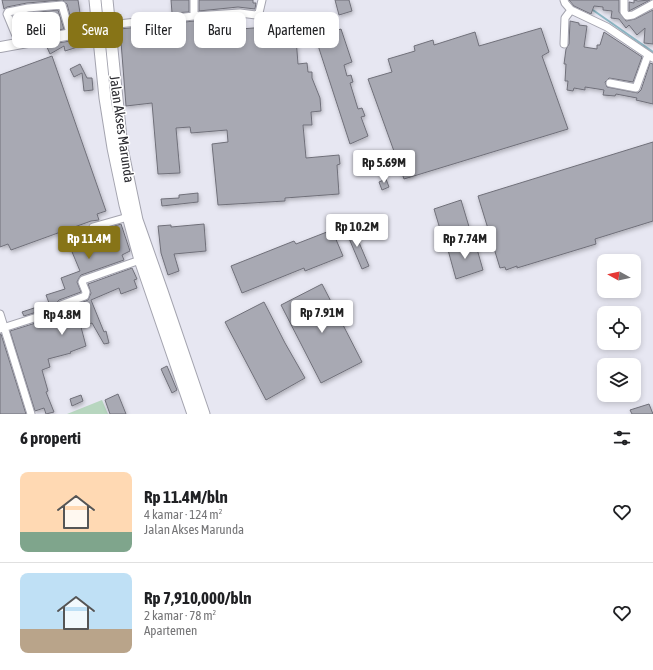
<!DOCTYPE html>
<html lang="id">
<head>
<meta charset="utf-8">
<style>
  body { margin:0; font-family:"Asap Condensed",sans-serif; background:#f2f2f2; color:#202124; height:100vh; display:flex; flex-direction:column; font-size:15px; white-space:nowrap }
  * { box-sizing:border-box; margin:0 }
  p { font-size:13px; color:#757577 }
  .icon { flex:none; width:22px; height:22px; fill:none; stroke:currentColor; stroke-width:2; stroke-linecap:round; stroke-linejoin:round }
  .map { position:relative; height:414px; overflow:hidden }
  .side { display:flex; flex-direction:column; background:#fff; flex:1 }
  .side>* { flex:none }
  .guide { position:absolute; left:12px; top:12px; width:400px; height:36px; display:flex; gap:8px }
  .needle { width:26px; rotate:278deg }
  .buttons { position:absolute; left:597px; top:254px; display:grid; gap:8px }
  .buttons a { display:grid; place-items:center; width:44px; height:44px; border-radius:8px; background:#fff; box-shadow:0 2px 6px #0003; font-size:20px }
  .price { position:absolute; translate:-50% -34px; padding:0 9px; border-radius:4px; background:#fff; color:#222; font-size:13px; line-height:26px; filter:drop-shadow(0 1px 2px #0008) }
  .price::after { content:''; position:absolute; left:50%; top:24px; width:12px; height:9px; margin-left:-6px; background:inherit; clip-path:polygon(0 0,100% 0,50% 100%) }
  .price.current { background:#877417; color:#fff }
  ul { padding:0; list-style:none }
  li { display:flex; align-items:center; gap:12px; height:100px; padding:0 20px }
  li+li { border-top:1px solid #e0e0e0 }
  li span { display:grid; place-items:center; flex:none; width:112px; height:80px; border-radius:8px; color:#555 }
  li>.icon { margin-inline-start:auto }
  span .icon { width:48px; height:48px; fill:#fffc; stroke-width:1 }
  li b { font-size:17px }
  h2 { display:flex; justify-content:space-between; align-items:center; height:48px; padding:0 20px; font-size:17px }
  .tag { padding:0 14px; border-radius:8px; background:#fff; box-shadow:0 2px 6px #0003; font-size:14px; line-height:36px }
  .tag.current { background:#877417; color:#fff }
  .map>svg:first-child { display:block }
</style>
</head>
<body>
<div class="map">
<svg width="653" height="414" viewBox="0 0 653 414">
  <defs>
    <filter id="shadow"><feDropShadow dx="1" dy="2" stdDeviation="2" flood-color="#0004"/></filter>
  </defs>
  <rect width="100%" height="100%" fill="#e7e7f2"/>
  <path fill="#b7d6bf" d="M 102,400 L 108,414 L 67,414 Z"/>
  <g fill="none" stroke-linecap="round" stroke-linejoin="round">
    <path stroke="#8cb6c3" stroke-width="2" d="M 590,8 L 653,52"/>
  </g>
  <path fill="#a8a9b3" stroke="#70707a" filter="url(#shadow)" d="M 2,0 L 78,0 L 82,26 L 73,27 L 67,4 L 63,0 L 27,3 L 7,7 L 4,9 Z
    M 171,0 L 189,0 L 189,12 L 172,13 Z
    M 199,0 L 253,0 L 253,3 L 256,3 L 255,9 L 238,7 L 199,11 Z
    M 335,0 L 349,0 L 352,11 L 339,15 Z
    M 569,0 L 619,0 L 619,12 L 626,21 L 635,19 L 653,10 L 653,44 L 644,43 L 645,28 L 637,35 L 629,25 L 626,28 L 619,19 L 611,18 L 612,11 L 603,10 L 603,7 L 594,6 L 591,14 L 574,6 Z
    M 634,0 L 638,1 L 650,0 L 629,11 L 629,2 L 634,3 Z
    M 58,10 L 64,29 L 53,31 L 53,29 L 47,32 L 22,36 L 13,16 L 29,13 Z
    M 239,18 L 240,29 L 295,25 L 298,64 L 307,63 L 308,72 L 312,72 L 312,78 L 320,98 L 321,111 L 311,112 L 312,125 L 303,125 L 306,158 L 339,155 L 340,164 L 337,165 L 339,194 L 285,198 L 285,201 L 218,205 L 212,144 L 228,142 L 227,130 L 191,133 L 190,127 L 176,128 L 180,173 L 158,174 L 152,103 L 126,106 L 120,29 L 194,21 Z
    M 570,21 L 579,23 L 579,25 L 587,26 L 584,47 L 597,49 L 597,45 L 600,45 L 604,32 L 642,57 L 633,82 L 609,78 L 605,82 L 607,87 L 638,93 L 641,90 L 650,63 L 653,64 L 653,104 L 636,100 L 637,98 L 616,94 L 615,96 L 603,95 L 604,90 L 598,89 L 585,87 L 585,90 L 574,88 L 573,91 L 567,90 L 568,81 L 565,81 L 566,64 L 564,64 L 566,49 L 569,44 Z
    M 323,26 L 326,34 L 341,29 L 352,62 L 344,65 L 347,76 L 351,75 L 353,82 L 350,83 L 358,109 L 362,108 L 365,116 L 361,117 L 368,136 L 350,144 L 313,30 Z
    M 541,28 L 549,52 L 542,56 L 568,129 L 404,179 L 368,79 L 392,72 L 388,59 L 415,51 L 414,46 L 433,40 L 434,45 L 475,32 L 479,46 Z
    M 82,39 L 84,45 L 65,51 L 64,46 L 50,54 L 46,45 Z
    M 52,56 L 106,211 L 97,214 L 99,220 L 91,221 L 11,250 L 8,244 L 0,247 L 0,75 Z
    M 80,64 L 87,78 L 92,78 L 93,90 L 84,91 L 82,73 L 74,77 L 70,69 Z
    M 653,142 L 653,221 L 595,239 L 596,244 L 517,268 L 517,266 L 506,270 L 505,267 L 500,268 L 478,196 Z
    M 386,179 L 389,187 L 382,190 L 379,182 Z
    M 198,193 L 198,202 L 162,206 L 161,199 L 179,198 L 179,195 Z
    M 461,200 L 470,230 L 443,239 L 434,209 Z
    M 121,224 L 130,251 L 122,255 L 124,260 L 81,275 L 79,278 L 77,282 L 81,292 L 59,300 L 53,307 L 24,316 L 22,312 L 49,303 L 46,295 L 65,289 L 61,278 L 80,271 L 70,247 L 69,248 L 66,241 L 91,231 L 94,232 Z
    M 204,224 L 206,251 L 174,254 L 179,271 L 168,275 L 161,253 L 158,226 L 171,225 L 171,227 Z
    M 352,226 L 369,266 L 362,269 L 345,229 Z
    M 332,230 L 343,256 L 305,271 L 304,268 L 242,293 L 231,266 L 294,241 L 296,244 Z
    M 475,242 L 483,270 L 456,279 L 448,250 Z
    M 132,268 L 137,279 L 134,280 L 137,288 L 121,294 L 119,288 L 91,300 L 104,332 L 106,331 L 109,343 L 104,344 L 92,323 L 81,327 L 86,346 L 70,352 L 71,353 L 48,359 L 50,367 L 42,370 L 48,391 L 46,392 L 54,412 L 46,414 L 44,408 L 35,411 L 10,331 L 58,316 L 64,309 L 88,300 L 91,293 L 88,284 Z
    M 322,284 L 362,362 L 321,383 L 281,305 Z
    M 264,302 L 285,343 L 305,378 L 266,400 L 225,322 Z
    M 0,334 L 1,334 L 26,414 L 0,414 Z
    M 167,366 L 177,390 L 172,393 L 161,369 Z
    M 118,394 L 126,414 L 110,414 L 105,400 Z
    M 81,395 L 83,401 L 72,406 L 70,399 Z
    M 649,404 L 653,414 L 632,414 L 630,410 Z"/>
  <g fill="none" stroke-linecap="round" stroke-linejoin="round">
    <defs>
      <path id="street" d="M 194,0 L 194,16
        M 564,0 L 565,3 L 571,10 L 607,27 L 653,58
        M 624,0 L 624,12 L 627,16 L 633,15 L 653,4
        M 110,27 L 118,24 L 194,16 L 240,13 L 256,15 L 259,13 L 262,0
        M 19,43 L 7,14 L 8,12 L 28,8 L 62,5 L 70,33
        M 564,44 L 565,18 L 571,10
        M 610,83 L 636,88 L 648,55
        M 93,227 L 128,217
        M 0,314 L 31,414
        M 0,329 L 56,311 L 61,305 L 85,296 L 86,292 L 82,282 L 83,280 L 140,260"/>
      <path id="secondary" d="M 0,47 L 110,27"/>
      <path id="primary" d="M 95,0 L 105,98 L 113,148 L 125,205 L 140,260 L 193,414
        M 107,0 L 122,148 L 137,220 L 162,291 L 204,414"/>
    </defs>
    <use href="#street" stroke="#a4a4af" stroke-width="9"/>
    <use href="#secondary" stroke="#a4a4af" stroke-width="12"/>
    <use href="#primary" stroke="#a4a4af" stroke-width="13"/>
    <use href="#street" stroke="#fff" stroke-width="7"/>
    <use href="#secondary" stroke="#fff" stroke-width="10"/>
    <use href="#primary" stroke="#fff" stroke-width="11"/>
  </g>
  <g text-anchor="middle" stroke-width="3" stroke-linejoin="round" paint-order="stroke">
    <g font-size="14" fill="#2d2d32" stroke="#fff">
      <text transform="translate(122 129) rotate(82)" y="5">Jalan Akses Marunda</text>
    </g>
  </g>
</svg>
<div class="buttons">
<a><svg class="needle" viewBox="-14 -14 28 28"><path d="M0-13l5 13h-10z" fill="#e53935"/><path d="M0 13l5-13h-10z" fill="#757577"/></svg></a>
<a><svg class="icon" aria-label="locate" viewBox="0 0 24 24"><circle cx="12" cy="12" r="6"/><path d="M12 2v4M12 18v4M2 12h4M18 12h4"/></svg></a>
<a><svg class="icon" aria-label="layers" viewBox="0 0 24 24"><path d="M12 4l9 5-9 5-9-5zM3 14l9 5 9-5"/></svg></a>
</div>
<b class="price" style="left:384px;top:184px">Rp 5.69M</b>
<b class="price" style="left:357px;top:248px">Rp 10.2M</b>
<b class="price current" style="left:89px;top:260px">Rp 11.4M</b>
<b class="price" style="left:465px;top:260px">Rp 7.74M</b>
<b class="price" style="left:322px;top:334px">Rp 7.91M</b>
<b class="price" style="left:62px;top:336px">Rp 4.8M</b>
<div class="guide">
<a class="tag">Beli</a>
<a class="tag current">Sewa</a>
<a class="tag">Filter</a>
<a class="tag">Baru</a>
<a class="tag">Apartemen</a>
</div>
</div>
<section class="side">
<h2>6 properti<svg class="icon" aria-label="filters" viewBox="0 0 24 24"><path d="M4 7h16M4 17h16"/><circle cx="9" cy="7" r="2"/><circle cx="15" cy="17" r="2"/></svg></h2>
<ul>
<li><span style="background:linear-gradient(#ffd9b3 75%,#7fa58c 0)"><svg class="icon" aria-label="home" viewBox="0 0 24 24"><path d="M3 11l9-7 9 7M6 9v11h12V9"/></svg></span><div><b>Rp 11.4M/bln</b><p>4 kamar · 124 m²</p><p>Jalan Akses Marunda</p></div><svg class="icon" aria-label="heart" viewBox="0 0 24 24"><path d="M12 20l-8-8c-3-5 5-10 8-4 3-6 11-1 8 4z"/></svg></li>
<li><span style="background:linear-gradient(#bfe0f5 70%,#b9a48a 0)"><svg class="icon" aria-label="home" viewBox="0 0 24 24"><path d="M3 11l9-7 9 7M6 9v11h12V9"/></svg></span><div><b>Rp 7,910,000/bln</b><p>2 kamar · 78 m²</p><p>Apartemen</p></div><svg class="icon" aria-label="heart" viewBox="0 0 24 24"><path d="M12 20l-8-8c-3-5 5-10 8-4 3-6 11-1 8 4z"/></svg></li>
</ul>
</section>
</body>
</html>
